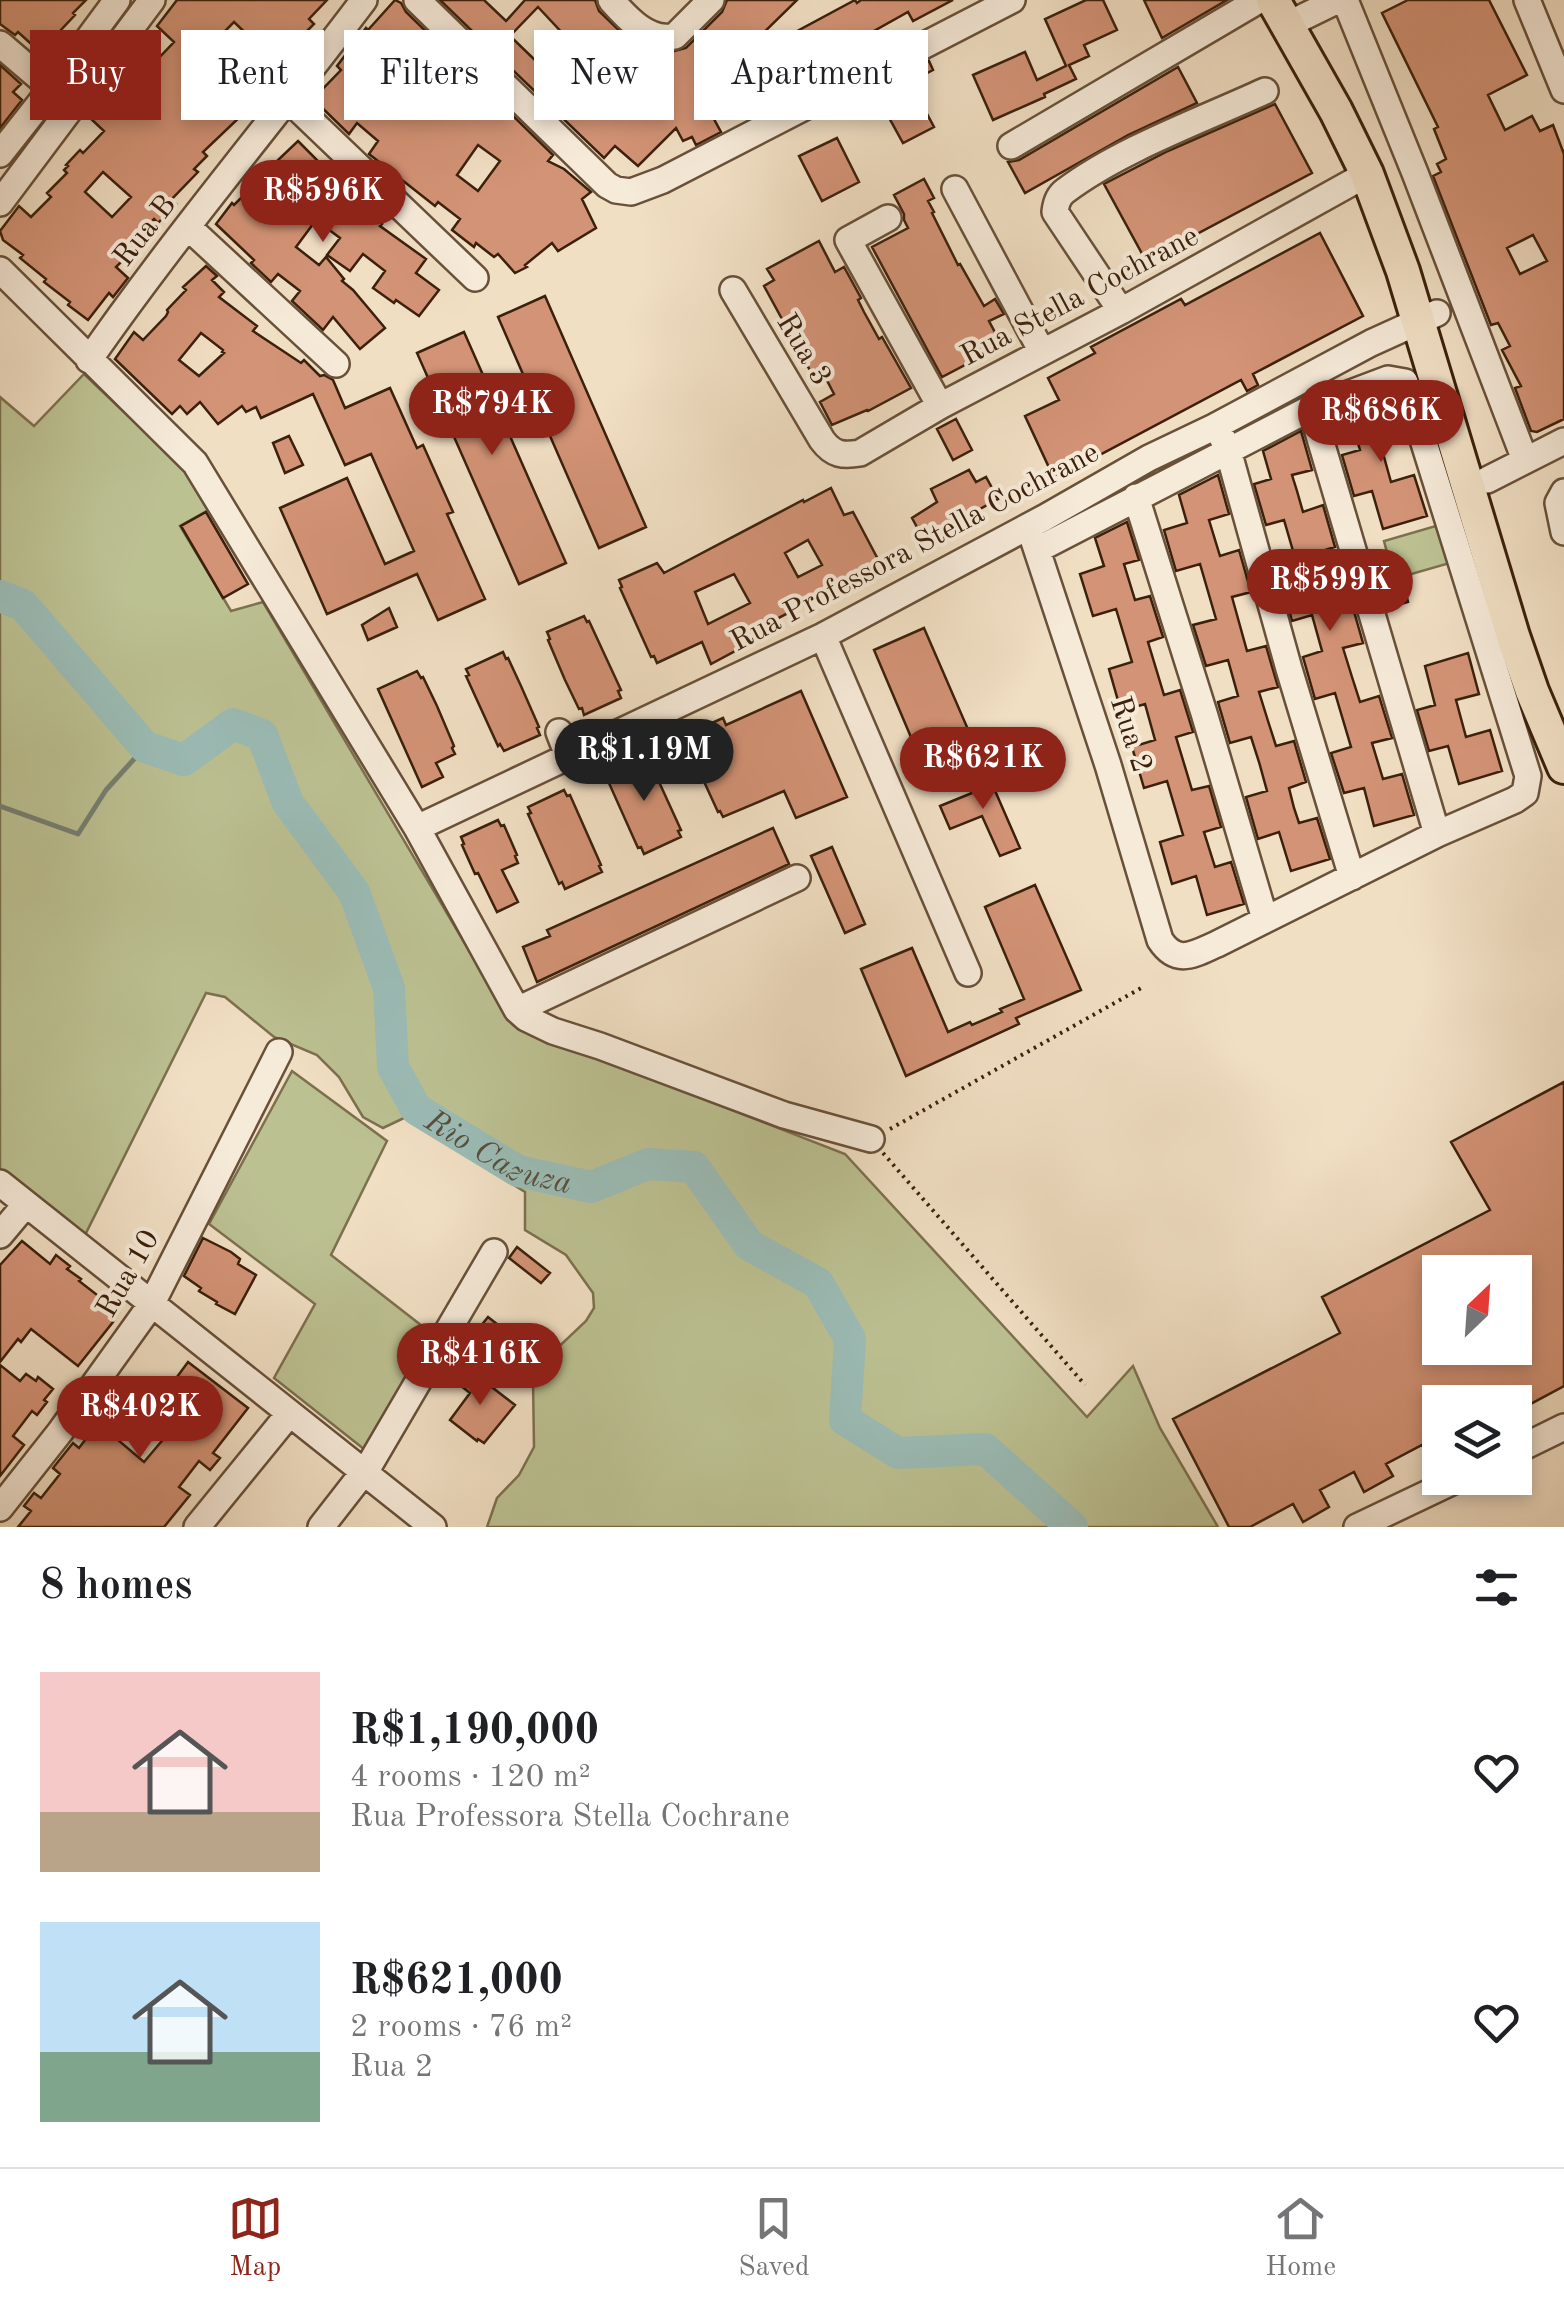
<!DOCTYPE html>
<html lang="en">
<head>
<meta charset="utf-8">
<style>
  body { margin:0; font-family:"Old Standard TT",serif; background:#f2f2f2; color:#202124; height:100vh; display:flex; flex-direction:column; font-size:38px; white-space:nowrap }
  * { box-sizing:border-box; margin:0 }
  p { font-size:32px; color:#757577 }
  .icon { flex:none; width:55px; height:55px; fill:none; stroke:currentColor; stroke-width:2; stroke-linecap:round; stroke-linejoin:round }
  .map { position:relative; height:1527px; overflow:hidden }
  .drawer { display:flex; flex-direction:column; background:#fff; flex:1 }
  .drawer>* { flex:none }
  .hud { position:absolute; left:30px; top:30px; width:1000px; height:90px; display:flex; gap:20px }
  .needle { width:65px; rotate:25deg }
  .buttons { position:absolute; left:1422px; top:1255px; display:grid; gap:20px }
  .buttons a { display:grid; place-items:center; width:110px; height:110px; border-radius:0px; background:#fff; box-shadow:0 5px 15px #0003; font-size:50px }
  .price { position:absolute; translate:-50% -85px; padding:0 22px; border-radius:35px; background:#8f2418; color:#fff; font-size:32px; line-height:65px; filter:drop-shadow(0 2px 5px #0008) }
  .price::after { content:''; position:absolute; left:50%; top:60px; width:30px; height:22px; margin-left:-15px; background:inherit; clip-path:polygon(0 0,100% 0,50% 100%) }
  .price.current { background:#222; color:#fff }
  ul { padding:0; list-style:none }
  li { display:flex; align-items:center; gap:30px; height:250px; padding:0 40px }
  li span { display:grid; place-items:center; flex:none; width:280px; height:200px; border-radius:0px; color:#555 }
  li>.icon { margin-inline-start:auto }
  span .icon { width:120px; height:120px; fill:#fffc; stroke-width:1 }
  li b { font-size:42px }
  h2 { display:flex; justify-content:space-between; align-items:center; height:120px; padding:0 40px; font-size:42px }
  .chip { padding:0 35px; border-radius:0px; background:#fff; box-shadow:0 5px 15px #0003; font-size:35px; line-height:90px }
  .chip.current { background:#8f2418; color:#fff }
  .tab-bar { display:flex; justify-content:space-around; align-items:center; height:140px; border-top:2px solid #e0e0e0; background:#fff; font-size:28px; color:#757577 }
  .tab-bar a { display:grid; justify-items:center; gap:5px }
  .tab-bar .current { color:#8f2418 }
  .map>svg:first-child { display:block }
</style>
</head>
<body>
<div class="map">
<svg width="1564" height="1527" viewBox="0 0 1564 1527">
  <rect width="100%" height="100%" fill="#f1dfc4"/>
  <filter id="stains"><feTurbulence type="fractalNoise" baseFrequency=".002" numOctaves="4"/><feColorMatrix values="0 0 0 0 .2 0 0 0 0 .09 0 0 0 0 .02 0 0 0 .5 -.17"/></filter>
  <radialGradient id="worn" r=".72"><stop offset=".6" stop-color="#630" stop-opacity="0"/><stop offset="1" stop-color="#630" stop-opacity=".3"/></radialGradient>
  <path fill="#bcc192" stroke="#7c704e" stroke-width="2.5" d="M 84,374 L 182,467 L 214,507 L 180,526 L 231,611 L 263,602 L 513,1025 L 845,1154 L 1087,1417 L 1133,1366 L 1160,1428 L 1218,1527 L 487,1527 L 497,1498 L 519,1475 L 534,1447 L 533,1380 L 551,1354 L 586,1321 L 594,1308 L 593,1293 L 566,1255 L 525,1230 L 525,1192 L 406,1117 L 383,1128 L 363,1117 L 339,1077 L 317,1055 L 274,1037 L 225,997 L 206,993 L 83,1239 L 0,1171 L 0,608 L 23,595 L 0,582 L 0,397 L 34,426 Z
    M 1446,523 L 1457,561 L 1394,579 L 1384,541 Z
    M 292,1071 L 387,1141 L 331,1255 L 431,1333 L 374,1457 L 274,1378 L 315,1304 L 209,1224 Z"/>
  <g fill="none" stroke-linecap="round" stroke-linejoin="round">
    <path stroke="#757e72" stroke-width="5" d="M 0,806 L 78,834 L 106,790 L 145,747"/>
    <path stroke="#9bbcb6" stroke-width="32" id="s1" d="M 0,596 L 23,605 L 145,747 L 184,760 L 233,724 L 262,735 L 288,803 L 354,892 L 389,988 L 393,1067 L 416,1109 L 518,1171 L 591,1187 L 648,1164 L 694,1167 L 749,1245 L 818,1283 L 850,1339 L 845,1420 L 898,1453 L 985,1449 L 1072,1527"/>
  </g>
  <path fill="#d39376" stroke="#3b200b" stroke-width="2.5" fill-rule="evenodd" d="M 0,0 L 86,0 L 73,13 L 75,15 L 40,52 L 18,32 L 15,35 L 0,24 Z
    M 177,0 L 327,0 L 309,19 L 314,24 L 296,42 L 303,50 L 276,86 L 274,84 L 266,93 L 261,88 L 240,109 L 244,113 L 203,152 L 207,156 L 194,169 L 198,172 L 171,200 L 176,204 L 158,223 L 154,219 L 133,241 L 137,246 L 116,267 L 128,278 L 113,297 L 109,293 L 88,320 L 68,305 L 70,302 L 44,282 L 46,279 L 20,258 L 23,255 L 3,240 L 0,231 L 19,206 L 31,217 L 51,197 L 47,193 L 67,173 L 64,170 L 68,166 L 66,165 L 80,150 L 83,153 L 104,131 L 88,116 L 122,71 L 131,79 L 149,60 L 153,64 L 174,42 L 157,26 ZM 234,22 L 254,41 L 234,61 L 214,42 ZM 103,172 L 131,197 L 112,217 L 85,192 Z
    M 395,0 L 401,3 L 406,12 L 442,47 L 440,50 L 466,70 L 553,155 L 548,161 L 564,169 L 591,192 L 582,199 L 596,228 L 558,251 L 552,243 L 525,265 L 527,267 L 515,273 L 498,254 L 494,257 L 476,243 L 474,247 L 452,230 L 460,219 L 438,202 L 435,206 L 369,154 L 378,141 L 357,123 L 349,134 L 313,99 L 341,70 L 337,66 L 366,28 L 368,30 ZM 478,145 L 500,161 L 478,191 L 457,175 Z
    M 440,0 L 484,0 L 506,21 L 525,0 L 595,0 L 599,11 L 629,40 L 651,51 L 667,53 L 686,48 L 722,12 L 727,0 L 797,0 L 752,44 L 748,44 L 740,52 L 728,40 L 708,60 L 715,66 L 702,77 L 762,101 L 758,113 L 752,116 L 702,97 L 721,132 L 696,145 L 692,137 L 683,141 L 676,128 L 638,166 L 615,146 L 604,158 ZM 538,7 L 566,37 L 539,64 L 510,36 Z
    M 855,0 L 857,3 L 861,0 L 953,0 L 913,21 L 908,12 L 874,31 L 877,37 L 863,45 L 859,39 L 810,66 L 808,61 L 790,71 L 775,43 Z
    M 1086,0 L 1103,0 L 1117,30 L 1084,45 L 1089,56 L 1069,65 L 1076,79 L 1044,94 L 1045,97 L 993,120 L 973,75 L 1025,52 L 1037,80 L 1066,66 L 1045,19 Z
    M 1144,0 L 1227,0 L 1162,38 Z
    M 1408,0 L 1489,0 L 1527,75 L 1488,95 L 1505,130 L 1532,116 L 1540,131 L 1553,125 L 1564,154 L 1564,419 L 1537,432 L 1531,431 L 1515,388 L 1521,386 L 1502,350 L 1510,346 L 1498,323 L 1491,325 L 1433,176 L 1441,172 L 1437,164 L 1446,159 L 1434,129 L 1438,127 L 1382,13 ZM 1533,235 L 1547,261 L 1520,274 L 1507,248 Z
    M 929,61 L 933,70 L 910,82 L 934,127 L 903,143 L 887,114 L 894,110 L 883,85 Z
    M 0,65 L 21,84 L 13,92 L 22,100 L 0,128 Z
    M 1178,67 L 1197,103 L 1128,135 L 1025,193 L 1008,162 L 1019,160 Z
    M 1275,104 L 1312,173 L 1146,261 L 1104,184 L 1168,151 Z
    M 837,138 L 859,182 L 822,201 L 799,156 Z
    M 298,141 L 319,162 L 315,167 L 341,187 L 338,191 L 382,224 L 380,226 L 426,259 L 416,273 L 439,290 L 419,316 L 396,300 L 394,303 L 373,288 L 385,271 L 363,254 L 350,271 L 327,255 L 340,238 L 316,220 L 296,247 L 319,265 L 326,257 L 344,279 L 342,281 L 353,290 L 385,328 L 360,349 L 333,317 L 323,330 L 292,301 L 300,291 L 278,274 L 271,282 L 251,263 L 254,260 L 216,224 L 232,203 L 234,205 L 257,182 L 256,181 Z
    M 924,179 L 934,198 L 928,201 L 934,212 L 932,213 L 958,265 L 960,264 L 984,306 L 995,299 L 1004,314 L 989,321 L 998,338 L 978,349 L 982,356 L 942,377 L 872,247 L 908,228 L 904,220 L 904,214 L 894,195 Z
    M 1320,233 L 1363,316 L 1253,374 L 1258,385 L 1247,391 L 1241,380 L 1090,460 L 1053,476 L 1025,416 L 1059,400 L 1048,378 L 1095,353 L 1091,347 L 1181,299 L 1185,305 Z
    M 819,241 L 835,272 L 844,267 L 861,298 L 858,300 L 864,312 L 879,339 L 882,337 L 911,388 L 868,411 L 867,410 L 832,425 L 820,402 L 834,394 L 821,369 L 812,374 L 764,286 L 774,280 L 767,269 Z
    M 206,266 L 217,276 L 212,280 L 224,292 L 219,297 L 257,326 L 253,331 L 301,363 L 304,360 L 320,376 L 324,375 L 333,380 L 345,408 L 390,388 L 417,448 L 423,445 L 453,512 L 447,514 L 485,599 L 438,620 L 417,574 L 327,614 L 280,508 L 347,478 L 385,564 L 414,551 L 371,454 L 345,465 L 313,394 L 261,418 L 256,407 L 246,412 L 242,406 L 218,424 L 200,402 L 187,414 L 180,406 L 172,414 L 115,359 L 134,332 L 143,340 L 166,316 L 168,312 L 167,310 L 186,290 L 183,287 ZM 201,333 L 223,350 L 222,352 L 224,353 L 199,376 L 179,360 Z
    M 545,296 L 646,527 L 599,548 L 498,317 Z
    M 464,332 L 566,563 L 519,584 L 417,353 Z
    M 1392,398 L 1404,439 L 1381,446 L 1391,482 L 1414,475 L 1427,516 L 1383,529 L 1372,491 L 1354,496 L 1342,455 L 1360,450 L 1348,411 Z
    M 956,419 L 972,450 L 953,460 L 937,429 Z
    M 1301,431 L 1312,470 L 1292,475 L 1297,491 L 1303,512 L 1323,505 L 1335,547 L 1315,553 L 1332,606 L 1351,601 L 1363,643 L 1343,648 L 1352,677 L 1360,702 L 1379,696 L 1392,738 L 1372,743 L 1383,779 L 1402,774 L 1414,815 L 1374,826 L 1364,788 L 1344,793 L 1331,753 L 1351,747 L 1335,693 L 1315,699 L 1303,657 L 1322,651 L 1312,615 L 1292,621 L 1281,580 L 1300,575 L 1284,520 L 1266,525 L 1254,484 L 1271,479 L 1263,451 Z
    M 289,436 L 303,465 L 285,473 L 273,443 Z
    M 969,470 L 976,482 L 986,477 L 998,499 L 924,540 L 912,518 L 937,502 L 931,489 Z
    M 1218,475 L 1229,514 L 1209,520 L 1220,556 L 1239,550 L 1251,592 L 1232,597 L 1247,651 L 1266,646 L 1278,687 L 1259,692 L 1268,721 L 1276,746 L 1294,741 L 1306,782 L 1289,788 L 1294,808 L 1299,823 L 1317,818 L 1330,859 L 1291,871 L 1279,832 L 1258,839 L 1246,797 L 1267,791 L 1259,762 L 1251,737 L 1230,743 L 1218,702 L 1238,696 L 1228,660 L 1206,666 L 1193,625 L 1216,619 L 1200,564 L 1176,571 L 1164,530 L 1187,523 L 1179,495 Z
    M 831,488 L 844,515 L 853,512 L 881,565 L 761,627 L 765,635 L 711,664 L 702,642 L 657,663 L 654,656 L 651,657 L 620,588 L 622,587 L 619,580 L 657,563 L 664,573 L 803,500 L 804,502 ZM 808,540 L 822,565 L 798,577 L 785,553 ZM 734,574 L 750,603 L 708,624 L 695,592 Z
    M 206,512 L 248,584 L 223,598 L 181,526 Z
    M 1127,522 L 1139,560 L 1124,564 L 1135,600 L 1150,596 L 1163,637 L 1148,642 L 1164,695 L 1180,690 L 1193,732 L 1176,737 L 1192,790 L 1209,786 L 1221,827 L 1204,832 L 1215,867 L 1231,862 L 1244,904 L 1207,915 L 1196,876 L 1172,884 L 1160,842 L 1183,835 L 1167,781 L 1144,788 L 1132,747 L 1155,740 L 1145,704 L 1121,711 L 1109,669 L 1132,662 L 1116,609 L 1093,616 L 1080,574 L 1104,566 L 1095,538 Z
    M 1390,568 L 1397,587 L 1404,585 L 1408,602 L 1387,608 L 1377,572 Z
    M 389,608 L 397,627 L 368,640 L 362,625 Z
    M 584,616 L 587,622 L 589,621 L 621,690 L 618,691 L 621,698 L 584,715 L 582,708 L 579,709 L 565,680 L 548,640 L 550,639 L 547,632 Z
    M 924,628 L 970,734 L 919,756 L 874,650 Z
    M 503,652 L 506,659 L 508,658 L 521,686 L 539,727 L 537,728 L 540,735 L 504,751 L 500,744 L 498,746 L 466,676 L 469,675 L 466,669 Z
    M 1468,653 L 1479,694 L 1456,700 L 1466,737 L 1490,730 L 1502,771 L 1459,784 L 1448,746 L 1429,751 L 1417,710 L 1435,705 L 1425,666 Z
    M 417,671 L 421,678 L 423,677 L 437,706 L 454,746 L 452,748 L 455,754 L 436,763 L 443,777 L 422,787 L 378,689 Z
    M 801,691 L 847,797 L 796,818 L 784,791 L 723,817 L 720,811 L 718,812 L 690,751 L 677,756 L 669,739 L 682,734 L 683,736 L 723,718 L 726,725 Z
    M 644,754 L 647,761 L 649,760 L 681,830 L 678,831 L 681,837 L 644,854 L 641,847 L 638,848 L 604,772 Z
    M 986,770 L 1020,848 L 1000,856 L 982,816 L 950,829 L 940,806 L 972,793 L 966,779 Z
    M 564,790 L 567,796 L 570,795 L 601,865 L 599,866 L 602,872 L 565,889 L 562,882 L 559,884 L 528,814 L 531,813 L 528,807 Z
    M 498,820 L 501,826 L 504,825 L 517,855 L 515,856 L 518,863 L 502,870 L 518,902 L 497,912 L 478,873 L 475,874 L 462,845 L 464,844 L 461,837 Z
    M 773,828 L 789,864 L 537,982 L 523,947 L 550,936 L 547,930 Z
    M 832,847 L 865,924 L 845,933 L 811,856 Z
    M 1035,885 L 1081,990 L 1016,1018 L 1019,1024 L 906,1076 L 861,969 L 912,948 L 948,1032 L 970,1022 L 972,1025 L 1002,1012 L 1000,1009 L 1024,999 L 985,907 Z
    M 1564,1082 L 1564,1386 L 1523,1408 L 1516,1396 L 1503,1402 L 1440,1402 L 1440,1451 L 1429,1457 L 1422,1445 L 1386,1464 L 1393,1476 L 1364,1492 L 1354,1472 L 1320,1490 L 1329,1507 L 1303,1522 L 1293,1504 L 1250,1527 L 1229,1527 L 1173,1419 L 1340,1333 L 1322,1297 L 1490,1210 L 1451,1142 ZM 1440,1272 L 1515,1272 L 1515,1348 L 1440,1348 Z
    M 203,1238 L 231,1252 L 240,1259 L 238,1264 L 256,1275 L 235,1314 L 216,1304 L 217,1302 L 199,1291 L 201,1288 L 184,1276 Z
    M 22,1241 L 50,1264 L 56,1255 L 70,1266 L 67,1269 L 81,1279 L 79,1281 L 119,1312 L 113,1322 L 78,1366 L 31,1329 L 21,1342 L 18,1339 L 0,1362 L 0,1265 Z
    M 517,1247 L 550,1273 L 541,1283 L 509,1258 Z
    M 488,1317 L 516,1339 L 500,1359 L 472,1337 Z
    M 188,1362 L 248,1408 L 213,1453 L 220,1458 L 210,1470 L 199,1461 L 179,1487 L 190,1495 L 164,1527 L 18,1527 L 31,1511 L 24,1506 L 34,1493 L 41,1498 L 60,1474 L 53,1468 L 73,1443 L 79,1448 L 98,1423 L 144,1462 L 166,1436 L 120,1399 L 130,1386 L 155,1407 Z
    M 0,1365 L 20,1381 L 26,1374 L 36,1381 L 38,1377 L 53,1389 L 44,1400 L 47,1402 L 37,1415 L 32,1411 L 13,1436 L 24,1445 L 0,1476 Z
    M 467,1368 L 515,1405 L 484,1443 L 478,1439 L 477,1441 L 450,1420 L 470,1393 L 456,1382 Z"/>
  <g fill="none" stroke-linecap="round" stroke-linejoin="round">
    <defs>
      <path id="minor" d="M 417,0 L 607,185 L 616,190 L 631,192 L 663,180 L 1012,0
        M 611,0 C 627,18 649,43 675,36 L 711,0
        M 1345,0 L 1415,173 L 1525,460
        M 1527,0 L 1564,90
        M 1287,25 L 1338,0
        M 0,44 L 62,97
        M 289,100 L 475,278
        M 1011,146 L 1259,0
        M 0,154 L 52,88 L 117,0
        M 955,189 L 1042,352
        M 0,203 L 152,0
        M 888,218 L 848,240 L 940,406
        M 188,227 L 336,364
        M 0,270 L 195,463 L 417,828 L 517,1010 L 526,1018 L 553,1031 L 600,1046 L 784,1115 L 871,1139
        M 733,290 L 822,440 C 833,455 843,456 860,453 L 940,406 L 1121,311 L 1367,174
        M 1121,311 L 1055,212 C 1056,203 1058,196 1065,191 C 1119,150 1202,120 1265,91
        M 89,360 C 175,236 273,121 364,0
        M 1311,408 L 1437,834
        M 1221,435 L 1228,450 L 1289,669 L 1352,877
        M 1487,480 L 1564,441
        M 1564,492 L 1558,503 L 1564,532
        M 1136,497 L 1204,713 L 1265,919
        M 1029,526 L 1108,765 L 1160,940 C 1177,966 1194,954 1217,944 L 1437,834 L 1515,800 L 1525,793 L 1528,776 L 1405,382 L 1388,379 L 1311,408 L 1037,550
        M 823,636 L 968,973
        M 559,732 L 569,758
        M 417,828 L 823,636 L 1044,518 L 1149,458 L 1214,427 L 1371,343 L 1437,313
        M 517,1010 L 797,878
        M 0,1183 L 433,1527
        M 0,1235 L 26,1204
        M 1515,1451 L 1564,1427
        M 0,1508 L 60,1432 L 151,1305 L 279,1052
        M 197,1527 L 289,1414
        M 321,1527 L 370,1464 L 494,1252
        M 1357,1527 L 1460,1478"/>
      <path id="major" d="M 1273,0 L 1336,111 L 1367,174 L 1403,271 L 1513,636 L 1532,691 L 1564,767"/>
    </defs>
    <use href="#minor" stroke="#685039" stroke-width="30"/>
    <use href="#major" stroke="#3b200b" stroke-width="38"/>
    <path stroke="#3b200b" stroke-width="4" stroke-dasharray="2.5 5" stroke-linecap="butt" d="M 890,1129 L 1143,987
      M 883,1153 L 1085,1385"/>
    <use href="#minor" stroke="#f6ead9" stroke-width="25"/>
    <use href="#major" stroke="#f1dfc4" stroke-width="32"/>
  </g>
  <g text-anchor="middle" stroke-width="8" stroke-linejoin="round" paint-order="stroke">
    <g font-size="30" fill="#3b200b" stroke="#f6ead9">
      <text transform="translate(144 230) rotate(-52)" y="10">Rua B</text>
      <text transform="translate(1079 295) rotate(-28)" y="10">Rua Stella Cochrane</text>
      <text transform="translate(805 349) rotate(59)" y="10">Rua 3</text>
      <text transform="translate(914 546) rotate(-28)" y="10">Rua Professora Stella Cochrane</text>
      <text transform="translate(1132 734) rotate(72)" y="10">Rua 2</text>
      <text transform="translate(127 1273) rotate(-60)" y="10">Rua 10</text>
    </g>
    <g font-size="32" font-style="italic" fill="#584f3e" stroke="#f6ead9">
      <text dy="11" stroke="none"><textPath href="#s1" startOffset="852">Rio Cazuza</textPath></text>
    </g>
  </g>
  <rect width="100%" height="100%" filter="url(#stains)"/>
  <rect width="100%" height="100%" fill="url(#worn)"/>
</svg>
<div class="buttons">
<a><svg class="needle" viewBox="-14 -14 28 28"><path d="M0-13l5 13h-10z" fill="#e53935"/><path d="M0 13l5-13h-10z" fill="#757577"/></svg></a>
<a><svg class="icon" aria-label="layers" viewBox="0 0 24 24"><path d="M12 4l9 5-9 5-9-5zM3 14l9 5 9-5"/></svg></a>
</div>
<b class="price" style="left:323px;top:245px">R$596K</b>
<b class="price" style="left:492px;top:458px">R$794K</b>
<b class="price" style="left:1381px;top:465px">R$686K</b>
<b class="price" style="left:1330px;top:634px">R$599K</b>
<b class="price current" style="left:644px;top:804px">R$1.19M</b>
<b class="price" style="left:983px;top:812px">R$621K</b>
<b class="price" style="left:480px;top:1408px">R$416K</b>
<b class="price" style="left:140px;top:1461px">R$402K</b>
<div class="hud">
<a class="chip current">Buy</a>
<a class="chip">Rent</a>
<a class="chip">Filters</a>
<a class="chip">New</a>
<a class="chip">Apartment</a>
</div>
</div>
<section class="drawer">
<h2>8 homes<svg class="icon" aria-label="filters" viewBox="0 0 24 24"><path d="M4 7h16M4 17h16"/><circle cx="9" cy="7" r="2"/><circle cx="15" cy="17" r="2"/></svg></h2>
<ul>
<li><span style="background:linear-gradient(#f6c9c9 70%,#b9a48a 0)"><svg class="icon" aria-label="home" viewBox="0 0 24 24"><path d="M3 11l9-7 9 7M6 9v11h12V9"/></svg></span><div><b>R$1,190,000</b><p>4 rooms · 120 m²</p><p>Rua Professora Stella Cochrane</p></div><svg class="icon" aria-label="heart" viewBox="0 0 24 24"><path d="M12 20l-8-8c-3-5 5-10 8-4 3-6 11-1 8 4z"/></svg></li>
<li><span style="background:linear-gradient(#bfe0f5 65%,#7fa58c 0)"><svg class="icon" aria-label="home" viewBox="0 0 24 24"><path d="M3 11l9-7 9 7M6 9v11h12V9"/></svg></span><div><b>R$621,000</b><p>2 rooms · 76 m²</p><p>Rua 2</p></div><svg class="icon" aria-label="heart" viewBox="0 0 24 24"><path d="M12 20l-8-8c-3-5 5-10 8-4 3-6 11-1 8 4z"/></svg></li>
</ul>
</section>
<nav class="tab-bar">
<a class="current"><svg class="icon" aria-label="map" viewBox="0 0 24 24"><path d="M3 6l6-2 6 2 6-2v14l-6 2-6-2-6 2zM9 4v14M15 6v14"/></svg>Map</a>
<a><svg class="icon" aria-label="saved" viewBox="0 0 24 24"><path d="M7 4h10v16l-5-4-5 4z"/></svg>Saved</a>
<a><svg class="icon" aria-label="home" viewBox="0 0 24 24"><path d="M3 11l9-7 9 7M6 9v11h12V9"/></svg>Home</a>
</nav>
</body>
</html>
